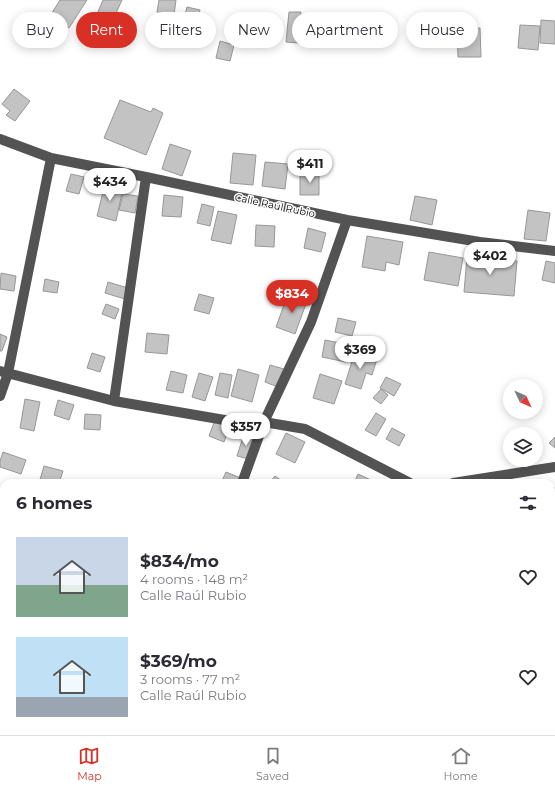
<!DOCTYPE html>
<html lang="en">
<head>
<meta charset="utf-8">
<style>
  body { margin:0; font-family:Montserrat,sans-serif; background:#f2f2f3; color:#2b2b33; height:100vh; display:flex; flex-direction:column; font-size:15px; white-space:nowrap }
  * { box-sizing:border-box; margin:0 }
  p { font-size:13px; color:#7c7c81 }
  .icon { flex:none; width:22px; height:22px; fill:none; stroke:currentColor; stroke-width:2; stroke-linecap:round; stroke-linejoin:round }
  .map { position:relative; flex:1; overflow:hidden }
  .details { position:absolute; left:0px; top:479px; width:555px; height:256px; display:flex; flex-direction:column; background:#fff; border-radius:12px 12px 0 0; box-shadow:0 2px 10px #0003 }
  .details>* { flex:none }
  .guide { position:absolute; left:12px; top:12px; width:531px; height:36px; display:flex; gap:8px }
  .needle { width:26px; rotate:134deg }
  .fabs { position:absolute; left:503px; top:379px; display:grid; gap:8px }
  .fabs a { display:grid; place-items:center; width:40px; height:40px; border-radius:50%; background:#fff; box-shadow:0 2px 10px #0003; font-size:20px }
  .price { position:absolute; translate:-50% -34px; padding:0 9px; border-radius:14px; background:#fff; color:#222; font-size:13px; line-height:26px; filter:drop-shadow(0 1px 2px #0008) }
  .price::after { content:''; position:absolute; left:50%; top:24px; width:12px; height:9px; margin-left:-6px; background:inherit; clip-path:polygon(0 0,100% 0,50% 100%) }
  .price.current { background:#d93025; color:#fff }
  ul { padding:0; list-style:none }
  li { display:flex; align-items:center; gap:12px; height:100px; padding:0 16px }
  li span { display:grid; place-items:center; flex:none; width:112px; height:80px; border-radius:0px; color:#555 }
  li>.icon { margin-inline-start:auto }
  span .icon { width:48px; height:48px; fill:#fffc; stroke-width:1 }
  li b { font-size:17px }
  h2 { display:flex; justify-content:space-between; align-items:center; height:48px; padding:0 16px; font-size:17px }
  .tag { padding:0 14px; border-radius:18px; background:#fff; box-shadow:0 2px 10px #0003; font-size:14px; line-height:36px }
  .tag.current { background:#d93025; color:#fff }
  .menu { display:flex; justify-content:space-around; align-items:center; height:56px; border-top:1px solid #e1e1e2; background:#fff; font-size:11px; color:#7c7c81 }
  .menu a { display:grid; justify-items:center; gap:2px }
  .menu .current { color:#d93025 }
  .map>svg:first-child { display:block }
</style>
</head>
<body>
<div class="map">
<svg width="555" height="735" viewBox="0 0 555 735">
  <rect width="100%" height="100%" fill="#fff"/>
  <path fill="#c3c3c3" stroke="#979797" d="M 60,0 L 87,0 L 69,28 L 50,16 Z
    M 103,0 L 122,0 L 109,28 L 94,21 Z
    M 159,0 L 176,0 L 174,15 L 157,12 Z
    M 187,7 L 200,10 L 192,40 L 179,37 Z
    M 289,12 L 301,12 L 298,43 L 286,42 Z
    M 541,20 L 555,21 L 555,44 L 540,43 Z
    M 520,25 L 540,26 L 538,50 L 518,48 Z
    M 480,28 L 481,57 L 458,57 L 457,29 Z
    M 220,41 L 234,45 L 230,61 L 216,58 Z
    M 14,89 L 30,101 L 15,121 L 6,115 L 10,111 L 2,104 Z
    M 120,100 L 151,112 L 153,108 L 163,113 L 146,155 L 104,138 Z
    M 170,144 L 191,151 L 182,176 L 162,169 Z
    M 233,153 L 256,155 L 253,185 L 230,183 Z
    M 265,162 L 288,164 L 285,189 L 262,186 Z
    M 300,173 L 319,173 L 319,195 L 300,195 Z
    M 71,174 L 84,177 L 79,194 L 66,191 Z
    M 105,184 L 123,188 L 116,221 L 97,216 Z
    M 123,194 L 138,196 L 135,213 L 119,210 Z
    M 164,195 L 183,197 L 181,217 L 162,216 Z
    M 415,196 L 437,200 L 432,225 L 410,220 Z
    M 202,204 L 214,207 L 210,226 L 197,223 Z
    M 528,210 L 550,213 L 546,241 L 524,239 Z
    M 218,211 L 237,215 L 231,244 L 211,240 Z
    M 256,225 L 275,226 L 274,247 L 255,246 Z
    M 308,228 L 326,233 L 321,252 L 304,248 Z
    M 367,236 L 403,242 L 399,265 L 386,262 L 385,271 L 362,267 Z
    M 429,252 L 463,258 L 458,286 L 424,280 Z
    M 467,257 L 517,261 L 514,296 L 464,292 Z
    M 546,261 L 555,263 L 555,283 L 542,280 Z
    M 1,273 L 16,276 L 14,291 L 0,289 Z
    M 45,279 L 59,282 L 57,293 L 43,291 Z
    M 108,282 L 128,288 L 125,299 L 105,293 Z
    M 199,294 L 214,298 L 209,314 L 194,310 Z
    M 288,294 L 307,301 L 295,334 L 276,327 Z
    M 106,304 L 119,309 L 115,319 L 102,314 Z
    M 338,318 L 356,322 L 352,336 L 335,332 Z
    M 147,333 L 169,335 L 167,354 L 145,352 Z
    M 0,334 L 7,337 L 2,351 L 0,351 Z
    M 325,340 L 350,345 L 346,362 L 322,357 Z
    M 355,352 L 377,359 L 372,375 L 366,373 L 361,389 L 345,384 Z
    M 92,353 L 105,357 L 100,372 L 87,368 Z
    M 270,365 L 284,369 L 278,387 L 265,382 Z
    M 238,369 L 259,375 L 252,402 L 231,396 Z
    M 171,371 L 187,375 L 183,393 L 166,390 Z
    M 199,373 L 213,377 L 205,401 L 192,397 Z
    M 220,373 L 232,375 L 228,398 L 215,395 Z
    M 320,374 L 342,381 L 334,404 L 313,398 Z
    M 386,377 L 401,384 L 394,396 L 380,388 Z
    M 381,389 L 388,395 L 381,404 L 373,398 Z
    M 25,399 L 40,402 L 34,431 L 20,428 Z
    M 58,400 L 74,405 L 69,420 L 54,415 Z
    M 376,413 L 386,419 L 376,436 L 365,430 Z
    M 85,414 L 101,415 L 100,430 L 84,429 Z
    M 215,420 L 230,426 L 224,442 L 209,436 Z
    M 392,428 L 405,435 L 399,446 L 386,439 Z
    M 286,433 L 305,442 L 295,463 L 276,454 Z
    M 244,434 L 255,437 L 249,459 L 237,456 Z
    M 555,437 L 555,448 L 549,443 Z
    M 3,452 L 26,460 L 21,474 L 0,467 L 0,461 Z
    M 44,466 L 63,471 L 59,483 L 39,483 Z
    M 226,472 L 243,479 L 241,483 L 221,483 Z
    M 358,474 L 373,481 L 372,483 L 354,483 Z
    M 275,476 L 285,483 L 269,483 Z
    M 551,488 L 555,488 L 555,506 L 551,506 Z
    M 0,679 L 4,680 L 4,696 L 0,696 Z
    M 161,731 L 194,731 L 193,735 L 160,735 Z"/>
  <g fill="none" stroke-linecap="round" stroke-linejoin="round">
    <path stroke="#535353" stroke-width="10" d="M 0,139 L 51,158 L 146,177 L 347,220 L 480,242 L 555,251
      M 0,371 L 114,401 L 242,423 L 264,422 L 305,429 L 410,483
      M 0,396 L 8,373 L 51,158
      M 114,401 L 146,177
      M 242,483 L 264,422 L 311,322 L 347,220
      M 453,483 L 555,467
      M 0,495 L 4,496
      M 551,568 L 555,579
      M 0,610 L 4,611
      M 0,722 L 4,723
      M 32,731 L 47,735
      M 500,731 L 501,735
      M 138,735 L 139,731"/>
  </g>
  <g text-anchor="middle" stroke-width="3" stroke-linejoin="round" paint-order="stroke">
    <g font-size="10" fill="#000" stroke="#fff">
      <text transform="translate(275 205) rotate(12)" y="4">Calle Raúl Rubio</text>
    </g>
  </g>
</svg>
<div class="fabs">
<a><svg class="needle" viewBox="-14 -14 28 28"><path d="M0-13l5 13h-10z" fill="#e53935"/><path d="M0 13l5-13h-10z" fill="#7c7c81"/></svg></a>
<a><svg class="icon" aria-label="layers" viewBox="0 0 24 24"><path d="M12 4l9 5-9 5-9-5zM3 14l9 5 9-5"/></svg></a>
</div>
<b class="price" style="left:310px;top:184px">$411</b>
<b class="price" style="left:110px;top:202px">$434</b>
<b class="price" style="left:490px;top:276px">$402</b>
<b class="price current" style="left:292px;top:314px">$834</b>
<b class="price" style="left:360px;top:370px">$369</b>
<b class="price" style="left:246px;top:447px">$357</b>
<div class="guide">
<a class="tag">Buy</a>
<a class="tag current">Rent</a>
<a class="tag">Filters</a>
<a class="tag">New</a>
<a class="tag">Apartment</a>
<a class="tag">House</a>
</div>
<section class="details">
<h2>6 homes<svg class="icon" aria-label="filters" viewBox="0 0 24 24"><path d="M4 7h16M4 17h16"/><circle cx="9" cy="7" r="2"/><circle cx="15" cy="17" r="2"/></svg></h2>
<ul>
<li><span style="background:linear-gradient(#c9d6e8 60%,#7fa58c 0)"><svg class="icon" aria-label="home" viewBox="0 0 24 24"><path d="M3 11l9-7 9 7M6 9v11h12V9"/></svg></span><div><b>$834/mo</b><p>4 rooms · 148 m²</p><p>Calle Raúl Rubio</p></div><svg class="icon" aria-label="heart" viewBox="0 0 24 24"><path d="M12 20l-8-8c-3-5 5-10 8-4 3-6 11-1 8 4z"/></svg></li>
<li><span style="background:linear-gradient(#bfe0f5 75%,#9aa5b1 0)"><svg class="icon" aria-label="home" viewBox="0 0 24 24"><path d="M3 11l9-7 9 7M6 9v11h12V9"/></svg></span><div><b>$369/mo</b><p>3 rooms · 77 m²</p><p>Calle Raúl Rubio</p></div><svg class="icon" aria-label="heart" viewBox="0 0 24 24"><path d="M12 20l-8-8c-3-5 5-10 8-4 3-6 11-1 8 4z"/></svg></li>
</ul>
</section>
</div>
<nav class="menu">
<a class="current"><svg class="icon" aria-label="map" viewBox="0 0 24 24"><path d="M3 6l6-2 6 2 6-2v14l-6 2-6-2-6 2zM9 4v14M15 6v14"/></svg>Map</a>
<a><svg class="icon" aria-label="saved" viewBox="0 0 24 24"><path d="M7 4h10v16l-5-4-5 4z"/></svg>Saved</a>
<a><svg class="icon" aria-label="home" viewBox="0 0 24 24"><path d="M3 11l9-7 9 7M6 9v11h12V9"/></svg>Home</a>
</nav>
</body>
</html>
